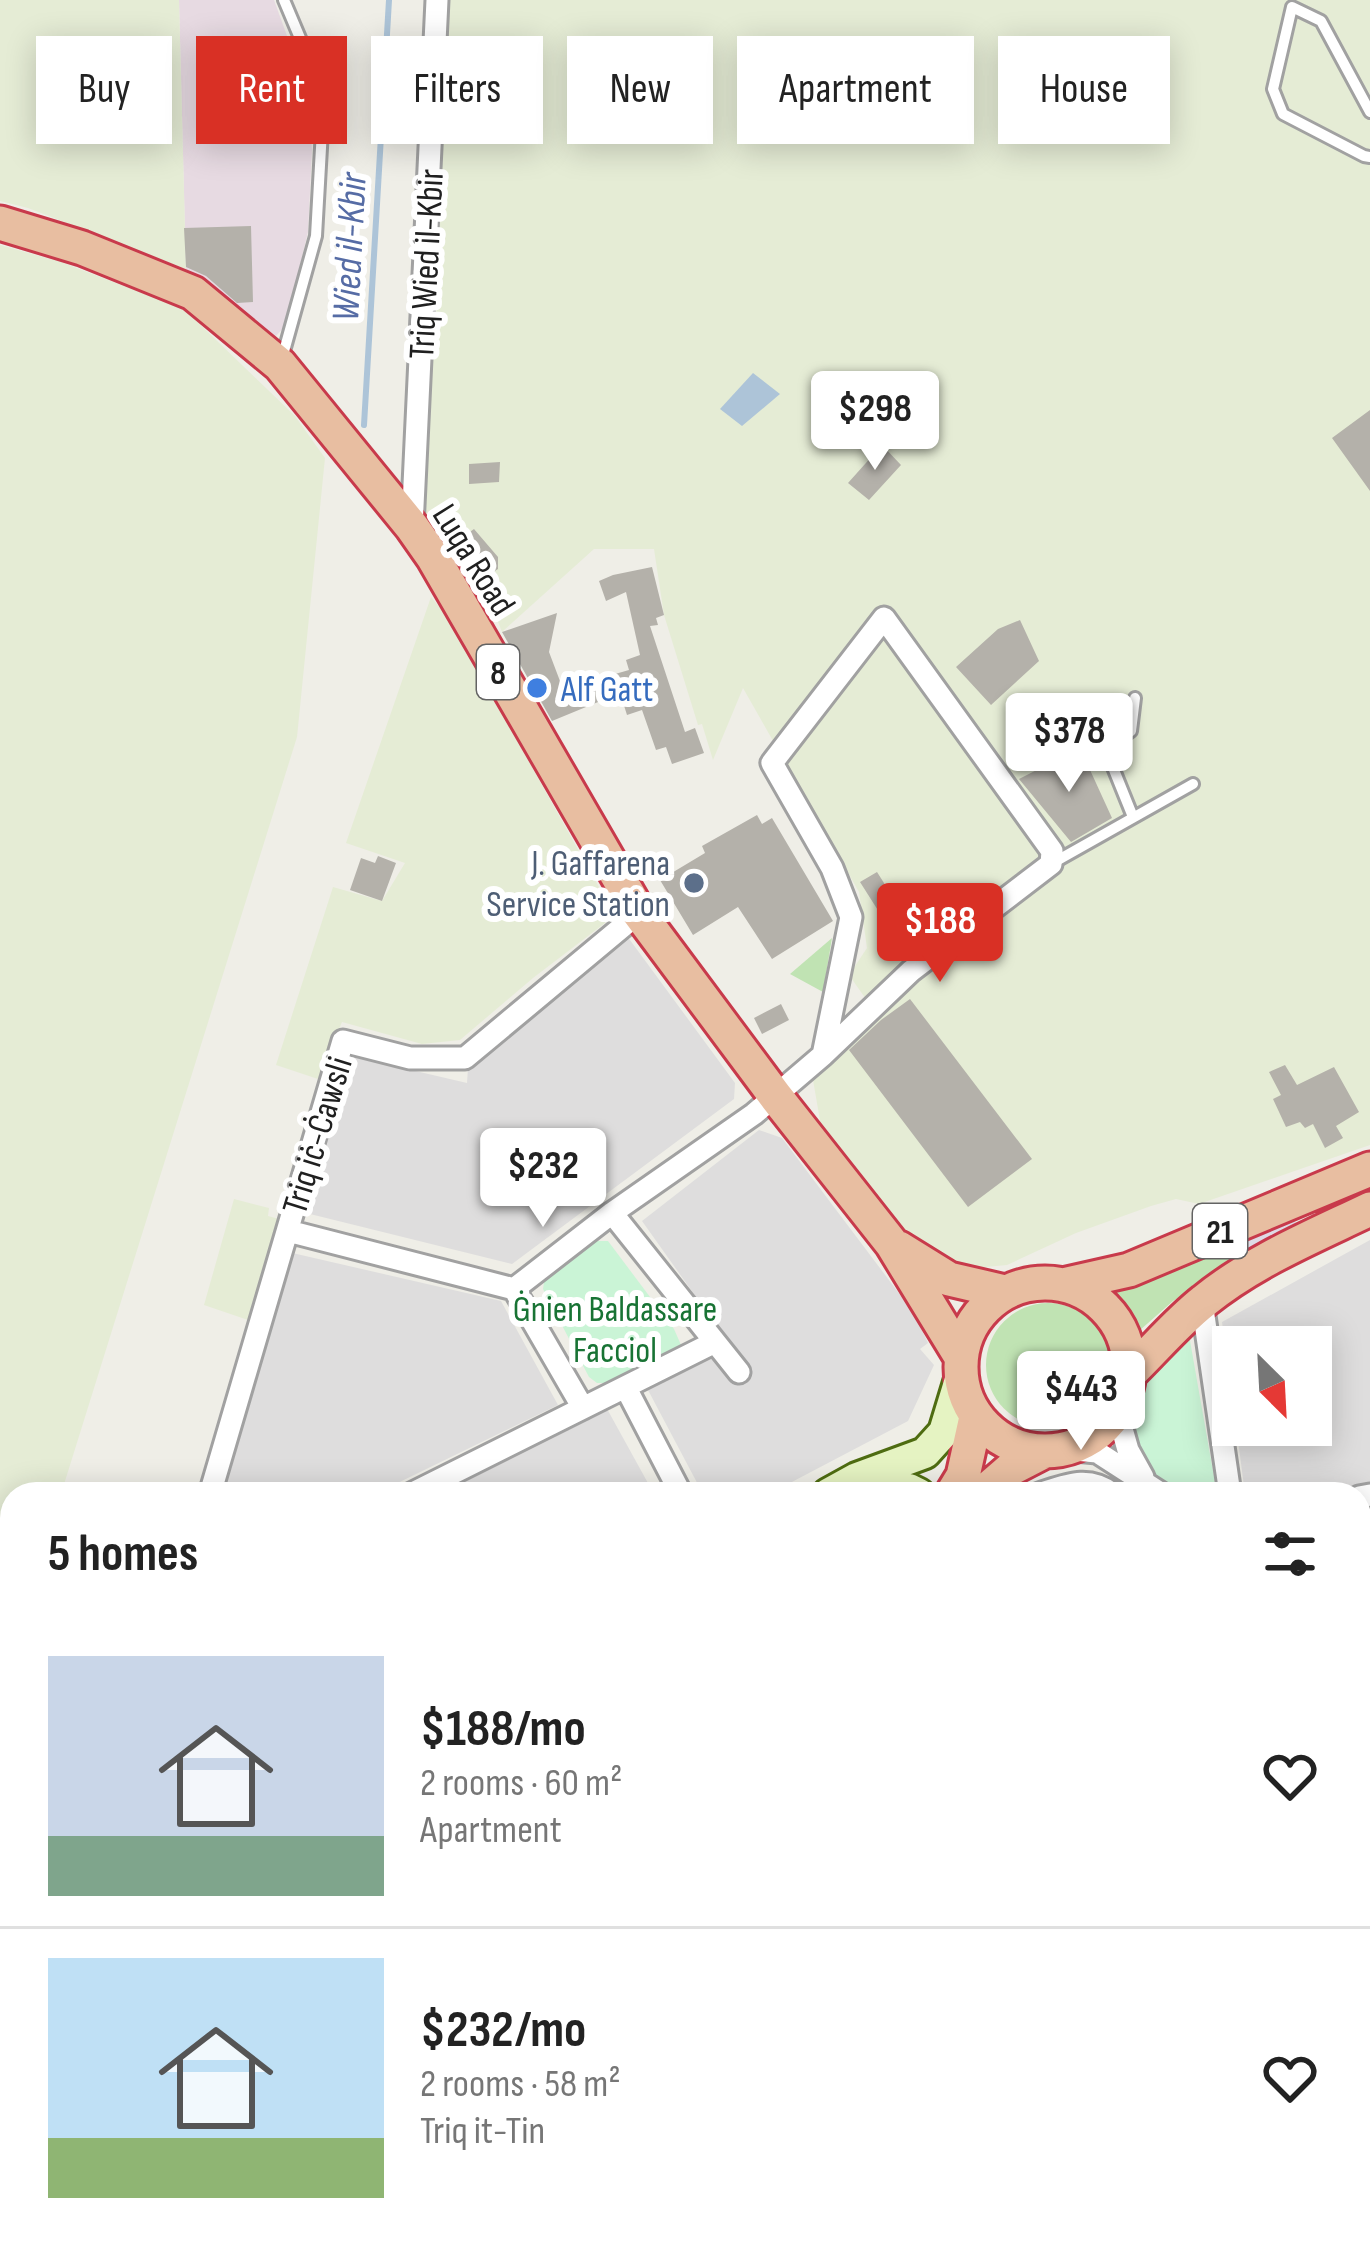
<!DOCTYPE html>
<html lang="en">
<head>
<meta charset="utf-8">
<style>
  body { margin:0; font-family:"Sofia Sans Condensed",sans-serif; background:#f6f6f6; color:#222; height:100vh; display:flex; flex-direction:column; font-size:45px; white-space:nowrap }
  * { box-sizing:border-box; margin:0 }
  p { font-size:39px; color:#767676 }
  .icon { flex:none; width:66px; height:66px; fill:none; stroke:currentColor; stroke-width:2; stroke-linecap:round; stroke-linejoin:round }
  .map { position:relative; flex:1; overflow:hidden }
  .panel { position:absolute; left:0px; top:1482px; width:1371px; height:771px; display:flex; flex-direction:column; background:#fff; border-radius:36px 36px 0 0; box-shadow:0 6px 30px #0003 }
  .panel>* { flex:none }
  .guide { position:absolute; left:36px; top:36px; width:1299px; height:108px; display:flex; gap:24px }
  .needle { width:78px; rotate:156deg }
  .buttons { position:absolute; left:1212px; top:1326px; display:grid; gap:24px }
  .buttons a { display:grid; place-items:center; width:120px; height:120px; border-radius:0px; background:#fff; box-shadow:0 6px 30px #0003; font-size:60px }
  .price { position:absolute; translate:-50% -102px; padding:0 27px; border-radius:12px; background:#fff; color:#222; font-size:39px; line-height:78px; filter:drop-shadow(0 3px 6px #0008) }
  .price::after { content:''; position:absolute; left:50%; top:72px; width:36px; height:27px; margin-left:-18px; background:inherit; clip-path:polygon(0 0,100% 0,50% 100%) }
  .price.current { background:#d93025; color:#fff }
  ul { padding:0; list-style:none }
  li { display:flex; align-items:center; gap:36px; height:300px; padding:0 48px }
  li+li { border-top:3px solid #e0e0e0 }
  li span { display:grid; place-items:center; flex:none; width:336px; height:240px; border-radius:0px; color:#555 }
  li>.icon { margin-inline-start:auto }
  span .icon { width:144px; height:144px; fill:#fffc; stroke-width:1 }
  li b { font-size:51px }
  h2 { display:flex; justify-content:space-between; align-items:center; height:144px; padding:0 48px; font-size:51px }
  .pill { padding:0 42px; border-radius:0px; background:#fff; box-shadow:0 6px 30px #0003; font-size:42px; line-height:108px }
  .pill.current { background:#d93025; color:#fff }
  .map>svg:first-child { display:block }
</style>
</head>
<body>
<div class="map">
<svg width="1370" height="2251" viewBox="0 0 1370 2251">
  <rect width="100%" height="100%" fill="#efeee7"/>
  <path fill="#dedddd" d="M 627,936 L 735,1083 L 734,1099 L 512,1264 L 306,1213 L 351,1056 L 467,1083 L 468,1068 Z
    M 759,1130 L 782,1138 L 913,1312 L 928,1343 L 920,1349 L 934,1365 L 908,1421 L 769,1494 L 703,1494 L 648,1390 L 716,1354 L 737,1384 L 748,1370 L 642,1221 Z
    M 1370,1240 L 1370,1483 L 1318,1494 L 1245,1494 L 1236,1425 L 1311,1425 L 1311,1347 L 1233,1347 L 1233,1403 L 1222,1322 Z
    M 288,1252 L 501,1301 L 558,1405 L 375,1494 L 220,1494 Z
    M 606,1407 L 654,1494 L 431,1494 Z
    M 1370,1771 L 1370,1916 L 1359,1914 L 1359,1774 Z
    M 1359,1951 L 1370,1952 L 1370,2062 L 1359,2058 Z
    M 1370,2107 L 1370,2251 L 1247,2251 L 1256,2241 L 1359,2241 L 1359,2120 Z
    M 1161,2241 L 1225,2241 L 1216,2251 L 1152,2251 Z"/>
  <path fill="#e7dae2" d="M 179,0 L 274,0 L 307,91 L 312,150 L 308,232 L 286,325 L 276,336 L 186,269 Z"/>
  <path fill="#e5ecd5" d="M 0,0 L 179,0 L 186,269 L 28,208 L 0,201 Z
    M 440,0 L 1370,0 L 1370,1145 L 1199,1204 L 1176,1199 L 1151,1206 L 1076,1233 L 1007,1265 L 986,1267 L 970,1267 L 920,1249 L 823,1138 L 812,1074 L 868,1002 L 849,975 L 867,948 L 859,892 L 743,688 L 713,760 L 702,724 L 698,725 L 664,615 L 654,549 L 594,549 L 502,632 L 490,601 L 423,513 Z
    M 0,245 L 61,262 L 184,309 L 295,416 L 325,458 L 297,737 L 61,1494 L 12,1494 L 12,1678 L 0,1726 Z
    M 431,597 L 448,617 L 608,903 L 605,923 L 533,978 L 460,1040 L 422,1044 L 342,1022 L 318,1079 L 276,1065 L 333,887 L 382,901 L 405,863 L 346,843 Z
    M 234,1199 L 269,1208 L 268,1216 L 279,1219 L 251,1321 L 204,1305 Z"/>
  <path fill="#c0e3b3" d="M 832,938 L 823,992 L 790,974 Z
    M 1237,1242 L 1242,1258 L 1173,1301 L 1139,1331 L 1127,1307 L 1110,1291 Z
    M986 1365a62 62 0 1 1 124 0a62 62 0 1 1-124 0Z
    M 1066,2241 L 1161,2241 L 1152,2251 L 1061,2251 Z"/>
  <path fill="#caf4d6" d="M 596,1241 L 608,1241 L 674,1329 L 681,1345 L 672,1352 L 607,1383 L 597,1383 L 589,1377 L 543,1289 L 545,1276 Z
    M 1189,1335 L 1217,1494 C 1205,1494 1190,1496 1179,1492 C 1134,1473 1119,1426 1144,1383 C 1153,1366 1175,1350 1189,1335 Z
    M 650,2241 L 734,2241 L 730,2251 L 646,2251 Z"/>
  <path fill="#dedbe5" d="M 1294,1218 L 1297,1227 L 1242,1258 L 1237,1242 Z"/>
  <path fill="#adc4d8" d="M 753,373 L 780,394 L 742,426 L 720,409 Z"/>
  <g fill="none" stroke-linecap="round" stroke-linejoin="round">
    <path stroke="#adc4d8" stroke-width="6" d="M 364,425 L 389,0"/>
  </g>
  <path fill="#b4b1aa" d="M 251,226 L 253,302 L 237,303 L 206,276 L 186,267 L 184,228 Z
    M 1370,410 L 1370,491 L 1332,438 Z
    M 882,445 L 901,465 L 869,500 L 848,483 Z
    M 500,462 L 499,482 L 469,484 L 469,464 Z
    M 474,529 L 498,557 L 498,569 L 481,580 L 452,545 Z
    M 652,567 L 664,615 L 656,618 L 658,625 L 650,626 L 685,732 L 695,728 L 704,753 L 672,764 L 666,747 L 656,750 L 642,710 L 627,715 L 620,693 L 552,721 L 502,632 L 557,613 L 549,652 L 563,689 L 629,670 L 626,660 L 640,655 L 626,592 L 606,601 L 599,581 L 613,575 Z
    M 1020,620 L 1039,661 L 991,705 L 956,667 L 998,629 Z
    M 1080,748 L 1112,818 L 1071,842 L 1019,779 Z
    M 757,815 L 762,824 L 772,818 L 833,921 L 772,959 L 738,907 L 693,935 L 660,880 L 705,853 L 702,846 Z
    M 378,856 L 396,863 L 382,901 L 350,890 L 361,858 L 375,863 Z
    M 877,872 L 917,935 L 900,945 L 860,882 Z
    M 910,999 L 1032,1159 L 968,1207 L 849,1050 L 881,1020 Z
    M 781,1004 L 789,1020 L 762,1034 L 754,1018 Z
    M 1285,1065 L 1297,1085 L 1334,1067 L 1359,1112 L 1336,1126 L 1343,1138 L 1325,1148 L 1313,1124 L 1305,1128 L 1300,1122 L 1286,1127 L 1273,1099 L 1281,1095 L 1269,1072 Z"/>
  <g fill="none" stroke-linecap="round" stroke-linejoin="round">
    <defs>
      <path id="service" d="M 1370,112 L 1321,21 L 1292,7 L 1273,89 L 1283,114 L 1364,156 L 1370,157
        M 281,362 L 316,236 L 324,95 L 284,0
        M 1133,817 L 1106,750 L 1131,731 L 1135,698
        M 1051,864 L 1193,784
        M 1359,1696 L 1370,1693
        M 0,2141 L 12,2117
        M 486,2251 L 491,2241"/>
      <path id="minor" d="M 412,527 L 437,0
        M 612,1213 L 739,1372
        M 288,1231 L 514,1289 L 612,1213 L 754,1114 L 823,1055 L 911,971 L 1051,864 L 1052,851 L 884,618 L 772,763 L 832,868 L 851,917 L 823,1055
        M 514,1289 L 583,1408
        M 1202,1302 L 1230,1494
        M 626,1388 L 681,1494
        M 1117,1411 L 1128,1450 L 1143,1477
        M 1064,1449 L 1097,1452 L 1162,1494
        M 210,1494 L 343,1041 L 410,1058 L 465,1058 L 639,913
        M 411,1494 L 715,1342
        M 1039,1494 C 1067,1485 1088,1475 1113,1494
        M 1359,1497 L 1370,1495
        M 1359,1764 L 1370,1761
        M 1359,1939 L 1370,1941
        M 1359,2070 L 1370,2074
        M 1359,2105 L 1370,2091
        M 919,2241 L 941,2251
        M 1335,2241 L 1347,2251
        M 743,2251 L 748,2241
        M 990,2251 L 995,2241
        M 1239,2251 L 1248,2241"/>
      <path id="tertiary" d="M 0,2060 L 12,2036"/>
      <path id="secondary" d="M 828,1494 L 857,1478 L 925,1453 L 944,1432 L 961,1376
        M 870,1494 L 909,1489 L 919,1494
        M 0,1907 L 12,1910"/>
      <path id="trunk" d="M 0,223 L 82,248 L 193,293 L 280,365 L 412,527 L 433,557 L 639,913 L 776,1097 L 892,1244 L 961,1357
        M 899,1248 L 949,1279 L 1005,1292
        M961 1367a84 84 0 1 1 168 0a84 84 0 1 1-168 0Z
        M 1067,1284 L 1129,1270 L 1370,1169
        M 1129,1374 C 1154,1350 1177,1322 1204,1301 C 1253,1261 1314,1236 1370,1209
        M 952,1494 L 963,1476 L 976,1417
        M 982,1494 L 1012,1468 L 1043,1452
        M 602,2251 L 606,2241
        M 628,2251 L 633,2241"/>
    </defs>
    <use href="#service" stroke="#a1a1a1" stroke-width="16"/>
    <use href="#minor" stroke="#a1a1a1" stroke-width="27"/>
    <use href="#tertiary" stroke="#a1a1a1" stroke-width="33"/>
    <use href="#secondary" stroke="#4e6c11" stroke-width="36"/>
    <use href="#trunk" stroke="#c83a4b" stroke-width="39"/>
    <use href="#service" stroke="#fff" stroke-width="10"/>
    <use href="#minor" stroke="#fff" stroke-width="21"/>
    <use href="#tertiary" stroke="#fff" stroke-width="27"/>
    <use href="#secondary" stroke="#e5f3c2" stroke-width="30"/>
    <use href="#trunk" stroke="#e8bea1" stroke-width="33"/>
  </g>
  <circle fill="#3f7fe0" stroke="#fff" stroke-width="4.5" cx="537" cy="688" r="12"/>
  <circle fill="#5c6f8a" stroke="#fff" stroke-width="4.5" cx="694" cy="883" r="12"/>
  <g text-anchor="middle" stroke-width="12" stroke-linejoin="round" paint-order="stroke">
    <g fill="#fff" stroke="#636363" stroke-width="3">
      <rect x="477" y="645" width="42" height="54" rx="9"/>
      <rect x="1193" y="1204" width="54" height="54" rx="9"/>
    </g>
    <g font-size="33" font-weight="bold" fill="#202020">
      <text x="498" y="684">8</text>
      <text x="1220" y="1243">21</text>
    </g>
    <g font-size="36" fill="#202020" stroke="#fff">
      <text transform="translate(425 264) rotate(-87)" y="13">Triq Wied il-Kbir</text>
      <text transform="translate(475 559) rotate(58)" y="13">Luqa Road</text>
      <text transform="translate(316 1135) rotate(-73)" y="13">Triq iċ-Ċawsli</text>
    </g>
    <g font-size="36" fill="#366cbe" stroke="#fff" text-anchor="start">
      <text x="561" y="701">Alf Gatt</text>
    </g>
    <g font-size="36" fill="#4e5e75" stroke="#fff" text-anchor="end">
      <text x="670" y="875">J. Gaffarena<tspan x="670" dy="41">Service Station</tspan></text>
    </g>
    <g font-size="36" fill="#187334" stroke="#fff">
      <text x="615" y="1321">Ġnien Baldassare<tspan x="615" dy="41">Facciol</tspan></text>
    </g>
    <g font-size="39" font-style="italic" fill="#566ca5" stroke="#fff">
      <text transform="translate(348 247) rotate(-87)" y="14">Wied il-Kbir</text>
    </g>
  </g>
</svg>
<div class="buttons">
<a><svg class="needle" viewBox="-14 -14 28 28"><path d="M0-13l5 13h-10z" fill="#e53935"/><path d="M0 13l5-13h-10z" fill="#767676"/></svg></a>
</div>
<b class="price" style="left:875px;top:473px">$298</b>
<b class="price" style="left:1069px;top:795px">$378</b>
<b class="price current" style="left:940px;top:985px">$188</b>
<b class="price" style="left:543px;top:1230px">$232</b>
<b class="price" style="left:1081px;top:1453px">$443</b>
<div class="guide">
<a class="pill">Buy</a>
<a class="pill current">Rent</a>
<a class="pill">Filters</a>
<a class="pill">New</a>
<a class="pill">Apartment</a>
<a class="pill">House</a>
</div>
<section class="panel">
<h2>5 homes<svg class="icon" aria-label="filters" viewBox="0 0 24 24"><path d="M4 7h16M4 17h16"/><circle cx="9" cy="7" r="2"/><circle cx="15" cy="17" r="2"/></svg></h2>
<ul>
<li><span style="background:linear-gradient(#c9d6e8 75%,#7fa58c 0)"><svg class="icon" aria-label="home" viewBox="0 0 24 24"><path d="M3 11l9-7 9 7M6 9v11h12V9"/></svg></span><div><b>$188/mo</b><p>2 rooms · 60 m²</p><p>Apartment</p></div><svg class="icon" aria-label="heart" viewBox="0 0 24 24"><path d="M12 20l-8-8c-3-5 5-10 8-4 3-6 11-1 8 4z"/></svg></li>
<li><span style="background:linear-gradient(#bfe0f5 75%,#8fb573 0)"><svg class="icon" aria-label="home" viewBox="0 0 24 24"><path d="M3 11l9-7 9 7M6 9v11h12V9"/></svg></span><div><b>$232/mo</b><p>2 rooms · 58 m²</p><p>Triq it-Tin</p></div><svg class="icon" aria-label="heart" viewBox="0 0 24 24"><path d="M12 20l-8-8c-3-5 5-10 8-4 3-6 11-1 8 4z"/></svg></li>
</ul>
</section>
</div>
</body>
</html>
